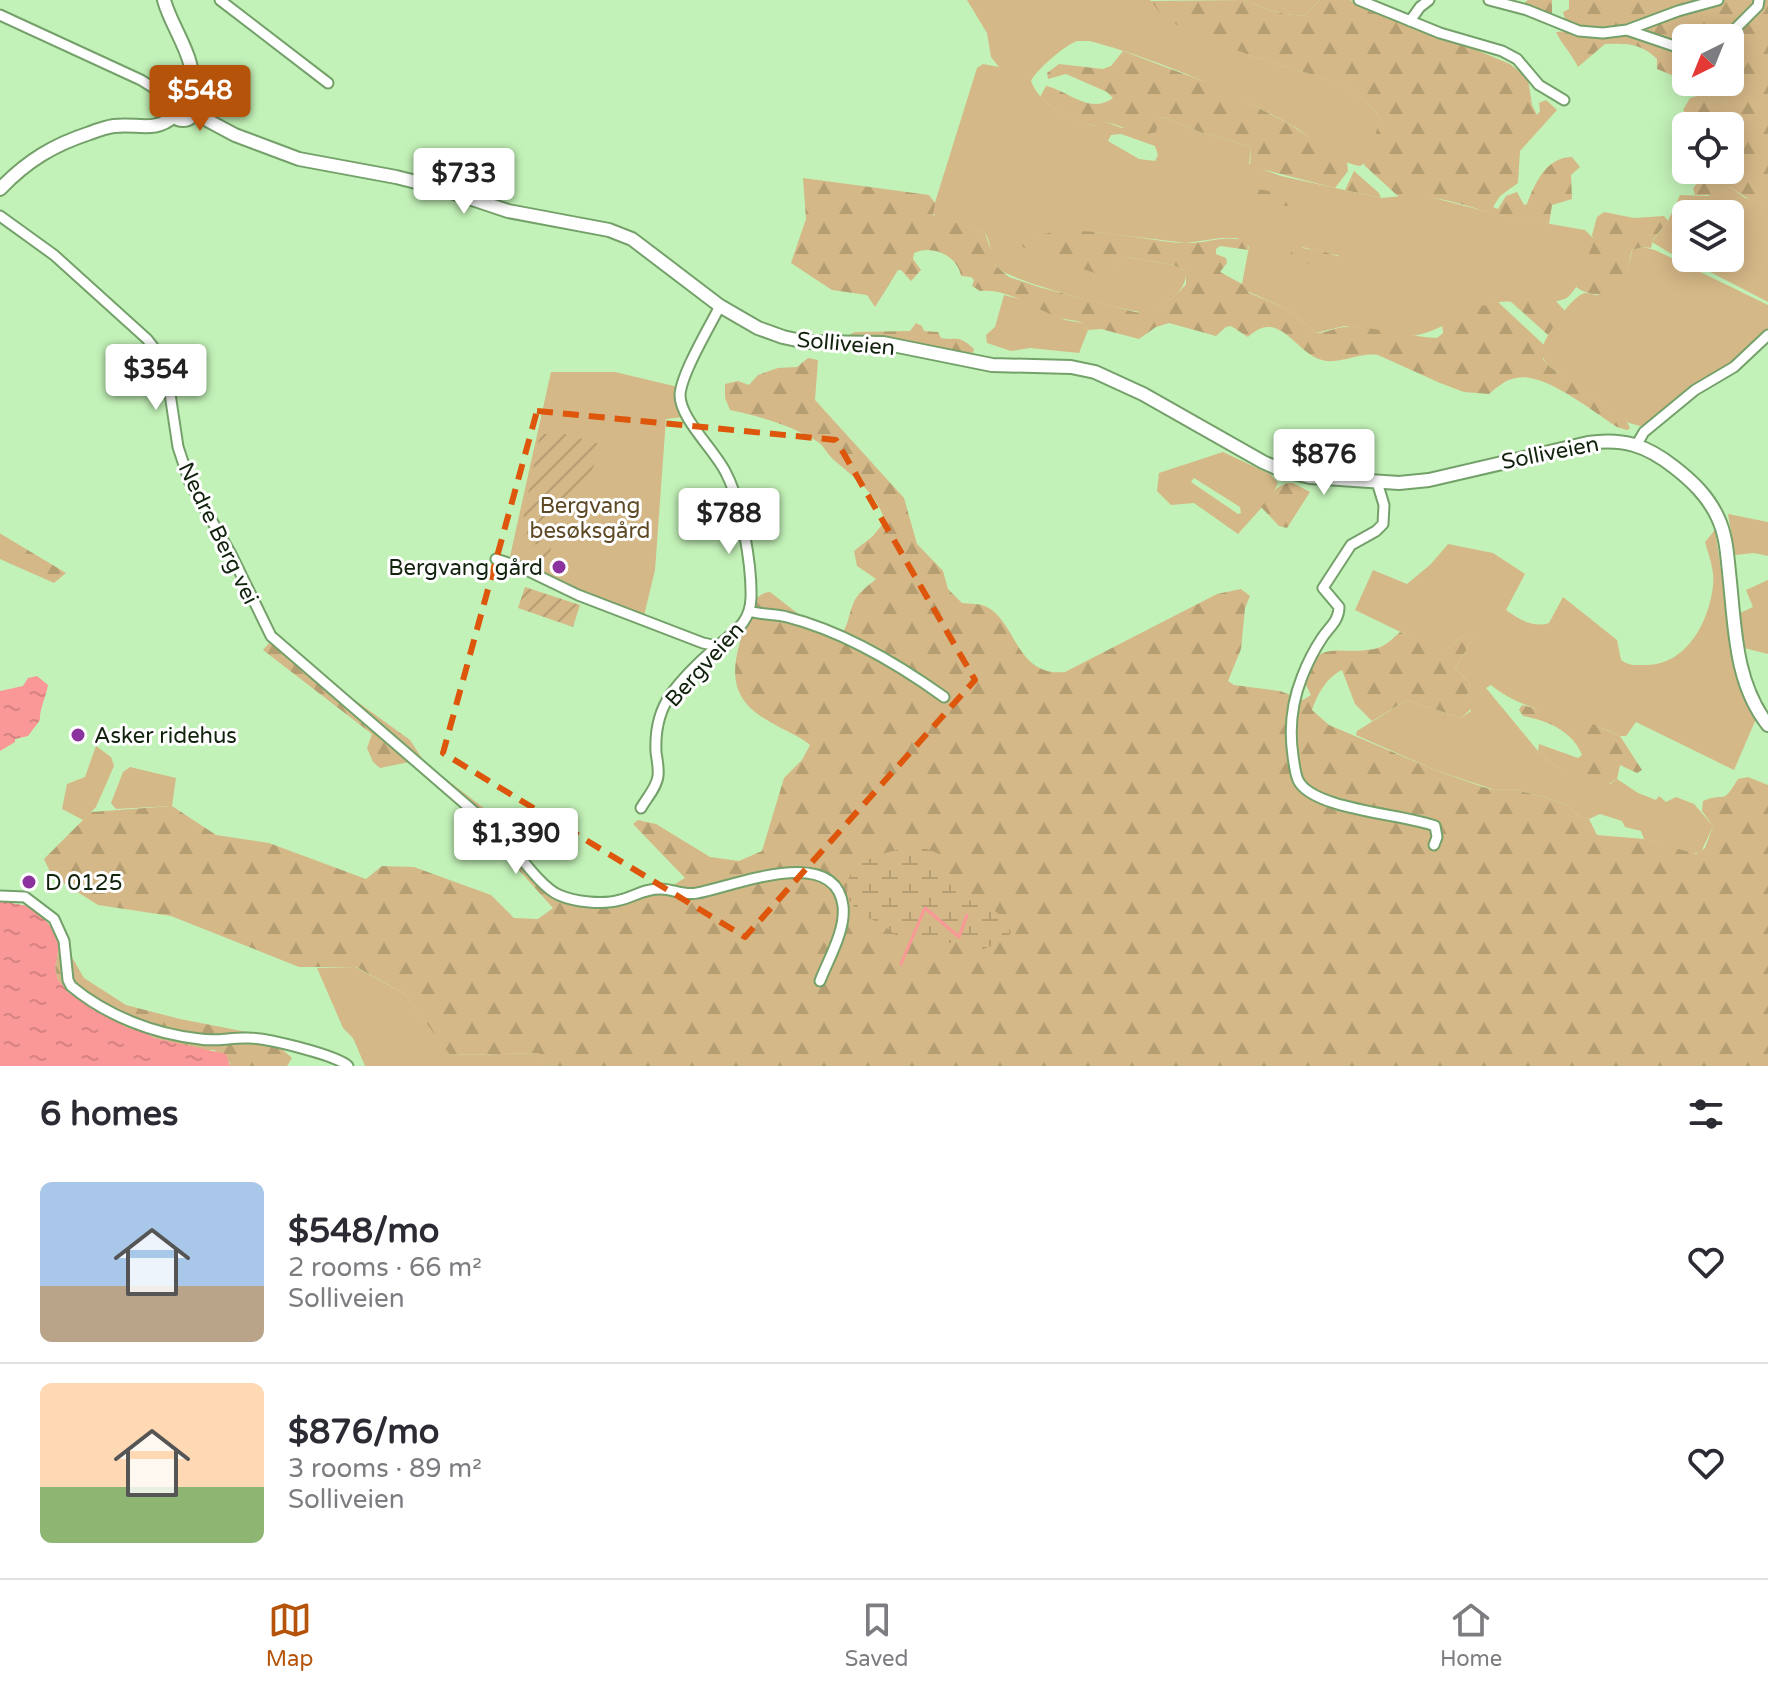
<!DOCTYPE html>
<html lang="en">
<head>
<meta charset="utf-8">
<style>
  body { margin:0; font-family:"Varela Round",sans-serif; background:#f2f2f3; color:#2b2b33; height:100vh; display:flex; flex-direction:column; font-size:30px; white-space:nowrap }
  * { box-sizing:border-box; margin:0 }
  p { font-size:26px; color:#7c7c81 }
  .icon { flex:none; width:44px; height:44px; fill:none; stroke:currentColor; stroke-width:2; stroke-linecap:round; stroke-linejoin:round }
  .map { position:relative; height:1066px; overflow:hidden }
  .side { display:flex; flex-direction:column; background:#fff; flex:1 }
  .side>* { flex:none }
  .needle { width:52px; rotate:223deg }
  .controls { position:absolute; left:1672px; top:24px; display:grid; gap:16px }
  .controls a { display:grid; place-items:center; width:72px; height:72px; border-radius:12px; background:#fff; box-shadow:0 4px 20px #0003; font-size:40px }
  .price { position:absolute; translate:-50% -68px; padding:0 18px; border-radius:8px; background:#fff; color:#222; font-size:26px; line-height:52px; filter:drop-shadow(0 2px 4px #0008) }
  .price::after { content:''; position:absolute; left:50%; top:48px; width:24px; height:18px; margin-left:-12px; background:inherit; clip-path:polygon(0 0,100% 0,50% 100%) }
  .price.active { background:#b45309; color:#fff }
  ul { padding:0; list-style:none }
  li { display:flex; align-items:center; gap:24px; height:200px; padding:0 40px }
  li+li { border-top:2px solid #e1e1e2 }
  li span { display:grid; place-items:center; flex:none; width:224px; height:160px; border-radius:12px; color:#555 }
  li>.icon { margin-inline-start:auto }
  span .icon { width:96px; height:96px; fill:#fffc; stroke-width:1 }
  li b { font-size:34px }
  h2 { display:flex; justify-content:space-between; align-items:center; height:96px; padding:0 40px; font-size:34px }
  .tab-bar { display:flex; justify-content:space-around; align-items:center; height:112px; border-top:2px solid #e1e1e2; background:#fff; font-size:22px; color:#7c7c81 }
  .tab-bar a { display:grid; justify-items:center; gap:4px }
  .tab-bar .active { color:#b45309 }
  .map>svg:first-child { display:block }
</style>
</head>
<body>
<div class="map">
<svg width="1768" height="1066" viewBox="0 0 1768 1066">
  <defs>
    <pattern id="forest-firs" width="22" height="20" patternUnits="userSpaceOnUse" patternTransform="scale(2)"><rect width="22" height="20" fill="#d5b887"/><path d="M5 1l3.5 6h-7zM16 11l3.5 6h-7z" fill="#b69e73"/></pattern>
    <pattern id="wetland-marsh" width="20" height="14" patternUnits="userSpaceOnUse" patternTransform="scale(2)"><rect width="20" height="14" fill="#d5b887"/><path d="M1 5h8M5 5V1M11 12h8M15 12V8" fill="none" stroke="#b69e73"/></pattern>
    <pattern id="garden-furrows" width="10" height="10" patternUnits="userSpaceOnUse" patternTransform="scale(2)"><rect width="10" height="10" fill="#d5b887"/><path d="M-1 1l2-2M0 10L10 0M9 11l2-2" fill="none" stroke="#b69e73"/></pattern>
    <pattern id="water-ripples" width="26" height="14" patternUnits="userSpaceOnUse" patternTransform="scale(2)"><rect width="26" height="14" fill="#fa9797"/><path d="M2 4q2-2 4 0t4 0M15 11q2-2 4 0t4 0" fill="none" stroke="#d58281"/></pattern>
  </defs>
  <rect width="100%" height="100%" fill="#c3f2b8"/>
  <path fill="#d5b887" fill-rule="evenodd" d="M 967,0 L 1150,0 L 1158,8 C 1189,24 1220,42 1252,56 C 1295,73 1354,76 1381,119 L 1368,161 L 1360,166 C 1333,162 1314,138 1291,125 C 1228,90 1160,60 1090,41 C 1088,41 1079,41 1077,41 C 1065,45 1036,70 1031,81 C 1041,107 1068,117 1094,126 L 1106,122 L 1122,128 L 1156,125 L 1159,118 L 1163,117 L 1200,132 L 1251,147 L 1249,164 L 1281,176 L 1381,198 L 1414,195 L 1430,197 L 1504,216 L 1585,230 L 1595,240 C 1588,258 1582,284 1568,297 C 1557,306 1516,300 1500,302 C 1468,307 1444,331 1413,336 L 1344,326 L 1316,333 L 1286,308 L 1244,290 L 1242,284 L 1249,247 L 1237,238 L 1221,238 L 1186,243 L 1096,232 L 1036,236 L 1108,271 L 1126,257 L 1174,265 L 1186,272 C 1187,293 1163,306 1145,313 C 1122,310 1010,282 997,267 C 989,257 992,243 985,233 L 936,217 L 932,212 L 977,68 L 983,64 L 999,67 L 991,57 L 987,33 ZM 1121,134 L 1155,146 L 1158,155 L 1155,161 L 1139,159 L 1108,141 L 1111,135 ZM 1302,247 L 1340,256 L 1320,262 Z
    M 1244,0 L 1320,0 L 1305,15 C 1283,17 1264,8 1244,0 Z
    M 1730,187 L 1745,198 L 1768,205 L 1768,302 L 1691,262 L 1693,258 L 1730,258 L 1730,214 L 1686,214 L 1686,239 L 1681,237 L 1675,242 L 1670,253 L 1652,242 L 1668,221 L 1680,195 L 1708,196 Z
    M 1643,247 L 1655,250 L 1768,305 L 1768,329 L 1731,364 L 1647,424 L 1640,426 L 1629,423 L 1550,367 C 1546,362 1541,357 1542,350 C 1544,337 1572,295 1585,293 C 1589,293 1594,295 1598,295 L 1628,269 L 1632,250 Z
    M 1004,295 L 1030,302 L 1065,320 L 1083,323 L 1088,330 L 1079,353 L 1030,348 L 1011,351 L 987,343 L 986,335 L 995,327 Z
    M 551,372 L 615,372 L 678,387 L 683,417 L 666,419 L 655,570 L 644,616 L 509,561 Z
    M 1223,452 L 1270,474 L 1278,483 L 1272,496 L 1238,534 L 1194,503 L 1171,505 L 1157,491 L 1159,473 ZM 1194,478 L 1240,507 L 1241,513 L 1238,514 L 1191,482 Z
    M 1728,514 L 1768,522 L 1768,556 L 1754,553 L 1735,555 Z
    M 1715,530 L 1737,674 L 1756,719 L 1734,770 L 1636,722 L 1626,736 L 1620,736 C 1579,714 1528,716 1491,685 L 1486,688 L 1538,751 L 1555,766 L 1610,784 L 1617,779 L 1638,793 L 1656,800 L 1659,796 L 1666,802 L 1676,797 L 1694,804 L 1713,826 L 1701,852 L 1691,854 L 1644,839 L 1641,831 L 1625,827 L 1622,821 L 1600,814 L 1589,819 L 1577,815 L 1567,805 L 1541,796 L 1512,789 L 1495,790 L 1435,770 L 1356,735 L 1357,731 L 1407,700 L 1461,718 L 1471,711 L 1467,697 L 1471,684 L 1455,668 L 1473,639 L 1465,634 L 1445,651 L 1438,650 L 1355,610 L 1373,570 L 1407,584 L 1431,564 L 1448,544 L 1493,553 L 1525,574 L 1506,610 C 1520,620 1533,628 1549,623 L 1563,597 L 1617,640 L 1621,660 C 1629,666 1636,665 1645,665 C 1686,666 1709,622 1713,586 C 1715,571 1709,556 1705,542 Z
    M 1768,580 L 1768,654 L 1744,648 L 1740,613 L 1753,607 L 1746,590 Z
    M 96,746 L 111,757 L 114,766 L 96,807 L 83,820 L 62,809 L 67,784 L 85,777 Z
    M 130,767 L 176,778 L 172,806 L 116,809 L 111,803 L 123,772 Z
    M 355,967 L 405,994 L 451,1055 L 540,1053 L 545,1066 L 365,1066 L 353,1038 L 343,1028 L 317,968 Z"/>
  <path fill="url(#forest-firs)" d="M 1244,0 C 1264,8 1283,17 1305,15 L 1320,0 L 1350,0 L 1414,29 L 1469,47 L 1510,64 L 1528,79 L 1532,105 L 1537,115 L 1540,111 L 1539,103 L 1546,100 L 1557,110 L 1520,151 L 1518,183 L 1500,196 L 1493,207 L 1498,209 L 1506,196 L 1517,192 L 1524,205 L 1527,204 C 1535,182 1547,157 1572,157 L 1580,167 L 1571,175 L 1572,199 L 1552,205 L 1549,224 C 1532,221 1515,219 1499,215 C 1467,207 1433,192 1400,198 L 1364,165 L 1381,119 C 1357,81 1306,74 1266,61 C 1234,50 1203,36 1172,23 L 1165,19 L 1151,1 Z
    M 1528,0 L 1552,0 L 1552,13 L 1545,14 L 1526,6 L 1525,2 Z
    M 1569,0 L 1768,0 L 1768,205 L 1753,202 L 1730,187 L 1714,195 L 1695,195 L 1693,188 L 1705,175 L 1705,170 L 1730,170 L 1730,126 L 1692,126 L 1693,122 L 1683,110 L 1690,98 L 1697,96 L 1700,87 L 1693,87 L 1687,82 L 1730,82 L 1730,38 L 1686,38 L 1686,81 L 1657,69 L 1657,59 C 1641,43 1627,43 1605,44 L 1578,67 C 1572,54 1562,45 1556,32 L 1568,31 L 1563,12 L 1569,9 Z
    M 1123,51 L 1221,88 L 1289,124 L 1347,162 L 1348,171 L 1335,188 L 1250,166 L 1251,147 L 1200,132 L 1163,117 L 1159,118 L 1156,132 C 1139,138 1122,125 1106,122 L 1101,127 C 1079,123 1056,113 1040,97 L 1046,86 C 1069,91 1090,115 1113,98 L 1107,92 L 1066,74 L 1048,79 L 1047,73 L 1059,64 L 1103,69 L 1111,66 Z
    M 1354,171 L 1379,193 L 1381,198 L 1345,190 Z
    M 803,178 L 929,195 L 935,203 L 933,215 L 985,233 L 996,266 L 1009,277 L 1042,288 L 1135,312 C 1154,314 1175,298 1186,284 L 1186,272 L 1174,265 L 1126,257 L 1104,275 L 1100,275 L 1024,248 L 1022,245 C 1053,215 1146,242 1185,243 C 1207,244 1224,234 1246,241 L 1249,250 L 1220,246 L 1216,249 L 1216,254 L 1226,258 L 1227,263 L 1220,272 L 1242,284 L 1249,293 L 1286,308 L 1316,333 C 1327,333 1337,326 1348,327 C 1378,327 1408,337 1437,338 L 1443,333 L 1442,324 L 1477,307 L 1498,302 L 1544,345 L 1543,359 L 1550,367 L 1626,420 L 1630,428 L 1627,430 L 1617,427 C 1594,412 1543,371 1516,378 C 1505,380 1497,387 1489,394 L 1464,392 L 1440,383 L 1378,355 C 1359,352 1340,365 1322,360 C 1295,353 1279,307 1248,337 L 1231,326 L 1226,327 L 1216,336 L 1169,323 L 1156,327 L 1139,339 L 1101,329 L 1088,330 L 1083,323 C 1073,319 1062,320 1052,315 C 1030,305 1005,288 980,291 L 972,286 L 974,280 L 971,277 L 961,276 C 958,256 932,244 914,253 L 913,259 L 921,270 L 911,281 L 901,270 L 898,270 L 875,307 L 867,295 L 832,290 L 791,263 L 806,219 Z
    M 1248,187 L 1279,193 L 1298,204 L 1295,206 C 1277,206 1255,206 1243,192 Z
    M 1604,212 L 1634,218 L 1664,216 L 1668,221 L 1653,240 L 1651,248 L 1643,247 L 1632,250 C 1629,257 1630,263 1628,269 C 1620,294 1595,301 1576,287 L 1594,241 L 1592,235 L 1597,217 Z
    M 1678,237 L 1686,239 L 1686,258 L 1693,258 L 1691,262 L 1670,253 Z
    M 1296,247 L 1322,251 L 1340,257 C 1325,263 1305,267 1291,259 L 1290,254 Z
    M 1534,300 L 1556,301 L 1565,311 L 1548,335 L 1510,301 Z
    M 916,323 L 922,326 L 924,331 L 938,332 L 941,338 C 958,341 957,334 974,349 L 973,353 L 845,337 L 855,332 L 910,331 Z
    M 808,358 L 818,360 L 815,400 L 904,498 L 917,544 L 943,571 L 948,589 L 962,603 C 971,604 979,603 987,607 C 1017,623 1016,677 1065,672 L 1217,594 L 1241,589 L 1250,596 L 1245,608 L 1241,649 L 1228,681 L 1234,685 L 1280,691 L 1303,700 L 1311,695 L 1305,683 C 1315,636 1340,656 1374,649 C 1385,647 1392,639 1400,632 L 1445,651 L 1465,634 L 1471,634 L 1473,639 L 1455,668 L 1471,684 L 1467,697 L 1472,708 L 1461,718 L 1407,700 L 1372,721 L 1355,704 L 1342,670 C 1327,677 1317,694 1312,710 L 1329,725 L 1435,770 L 1483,787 L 1495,790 L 1512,789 L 1541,796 L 1567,805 L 1577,815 L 1589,819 L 1597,835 L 1644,839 L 1696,854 L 1705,848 L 1713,826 L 1702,811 L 1703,801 C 1727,791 1721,807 1738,779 L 1748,777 L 1768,785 L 1768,1066 L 545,1066 L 539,1053 L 450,1055 L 405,994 L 356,967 L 299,967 L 171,916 L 98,905 L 52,876 L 44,859 L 91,812 L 172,806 L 216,835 L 269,843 L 366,879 L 382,866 L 414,867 L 491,895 L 514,918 L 538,919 L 553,908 L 473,819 L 409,762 L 380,768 L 373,762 L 367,748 L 372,734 L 263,650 L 272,640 L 410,740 L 425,763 L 489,812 L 528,863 L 559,892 L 606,902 L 670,887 L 685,878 L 633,824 L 638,820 L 656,824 L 710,857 L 739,861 L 762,851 L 784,778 L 802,760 L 810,745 C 798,735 785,731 772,723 C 725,698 731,667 746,623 C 751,609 753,594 770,592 L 810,623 L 837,640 C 849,626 847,620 853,604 C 857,593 868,586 876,579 L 857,566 L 854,551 L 873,536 L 885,521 C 876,493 856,479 834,460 C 828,455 824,446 818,442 C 794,426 758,416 730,410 L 725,398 L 725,384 L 738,381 L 749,385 L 758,375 L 778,368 L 797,367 Z
    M 1287,483 L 1293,483 L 1310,492 L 1287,528 L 1279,526 L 1261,507 L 1277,488 Z
    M 0,533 L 1,534 L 66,573 L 54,583 L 0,559 Z
    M 1522,705 L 1586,721 L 1620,736 L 1642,770 L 1637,773 L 1620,765 L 1617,779 L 1607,785 L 1555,766 L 1538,751 L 1539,744 L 1578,758 L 1582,755 C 1573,731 1546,720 1523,716 L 1519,710 Z
    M 59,946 L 66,947 L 84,978 L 126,1005 L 180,1019 L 267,1036 L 292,1058 L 287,1066 L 230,1066 L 230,1063 L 214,1050 L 203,1050 L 154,1038 L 145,1032 L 124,1027 L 90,1003 L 69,993 L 58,980 L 55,968 Z"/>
  <path fill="url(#wetland-marsh)" d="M 917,845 L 939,854 C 943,864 945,877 951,886 C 967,911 993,893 1011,932 L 1007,940 L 981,950 L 963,940 L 932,947 L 901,939 L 879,922 L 862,916 L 847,898 C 847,892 847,884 849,878 C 855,857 898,850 917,845 Z"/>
  <path fill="url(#garden-furrows)" d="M 540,434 L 564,434 L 599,444 L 602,448 L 589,476 L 568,496 L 558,514 L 548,563 L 542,561 L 543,545 L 528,544 L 526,527 L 522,525 Z
    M 525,587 L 580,605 L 573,627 L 518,608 Z"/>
  <path fill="url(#water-ripples)" d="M 37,676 L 48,685 C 46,697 39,710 40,720 L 28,736 L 15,739 L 15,742 L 0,751 L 0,691 L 23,686 L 28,678 Z
    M 0,901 L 28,906 L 38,912 L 53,929 L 59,946 L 55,968 L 58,980 L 69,993 L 90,1003 L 125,1027 L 145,1032 L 154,1038 L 226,1054 L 230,1066 L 0,1066 Z"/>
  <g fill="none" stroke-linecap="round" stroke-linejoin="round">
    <path stroke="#fa9797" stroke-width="3" d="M 901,964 L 925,908 L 959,937 L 967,915"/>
    <defs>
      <path id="street" d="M 220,0 L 328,83
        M 1359,0 L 1440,33 L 1502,51 L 1517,59 L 1539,85 L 1564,100
        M 1489,0 L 1527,10 L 1579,31 L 1603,33 L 1627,30 L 1678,11 L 1718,0
        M 0,15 L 141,80 L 173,100
        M 1410,21 L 1420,7 L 1429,0
        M 1627,30 L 1686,50
        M 1726,38 L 1758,6 L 1759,0
        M 0,216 L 54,255 L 147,339 L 161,357 L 167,374 L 178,447 L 190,483 L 231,554 L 271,636 L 500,834 C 516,850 540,887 559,895 C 575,902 603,905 620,900 C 633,897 646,888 661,889 C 673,889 684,896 697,893 C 732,887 835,843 843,906 C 846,930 828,960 820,981
        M 1637,444 L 1644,432 L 1695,390 L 1734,367 L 1768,335
        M 1377,482 L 1384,505 L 1383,524 L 1376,531 L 1351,545 L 1323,588 L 1339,607 C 1339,621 1329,627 1322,638 C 1314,650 1307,664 1302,677 C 1292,702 1289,729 1293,756 C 1294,763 1295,773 1298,780 C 1312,810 1405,814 1435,826 L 1437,837 L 1434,845
        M 496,559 L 520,567 L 578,595 L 703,643 L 717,646
        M 750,611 C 762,615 775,614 787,617 C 842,631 898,664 944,697
        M 641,808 C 646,799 657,787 658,776 C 659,768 657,760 656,752 C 655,731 659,711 671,694 C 683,678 698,663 713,650 C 731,633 750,626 751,598 C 752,566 741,501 726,473 C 715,450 680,419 680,395 C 681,374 710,326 720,306
        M 0,896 L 25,897 L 54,919 L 64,941 L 68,980 L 71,986 C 107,1016 154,1034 200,1039 C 217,1042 232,1037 249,1038 C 267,1038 336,1055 348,1066"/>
      <path id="secondary" d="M 164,0 C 172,31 203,65 188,96
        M171 108a12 12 0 1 1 24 0a12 12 0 1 1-24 0Z
        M 194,113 L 235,135 L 299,159 L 396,177 L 436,187 L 508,211 L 609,230 L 632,239 L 720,306 L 758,328 L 783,337 L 806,342 L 883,343 L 992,365 L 1071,367 L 1095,372 L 1143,394 L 1263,462 L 1281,470 L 1310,477 L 1399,483 L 1429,480 L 1588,443 C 1623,438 1646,445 1674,467 C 1692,481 1708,496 1718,518 C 1726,535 1727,553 1729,572 C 1735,625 1734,682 1768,725
        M 0,189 C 27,161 53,145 90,133 C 98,130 106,127 114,126 C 137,123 155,133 174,116"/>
    </defs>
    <use href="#street" stroke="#74a16a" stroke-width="13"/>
    <use href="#secondary" stroke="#74a16a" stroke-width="16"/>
    <use href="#street" stroke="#fff" stroke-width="9"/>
    <use href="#secondary" stroke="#fff" stroke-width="12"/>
  </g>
  <path fill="none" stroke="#dd560c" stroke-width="6" stroke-dasharray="16 10" stroke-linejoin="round" d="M 537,411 L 836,440 L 975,680 L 745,937 L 443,753 Z"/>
  <g fill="#8b329e" stroke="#fff" stroke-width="3">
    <circle cx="559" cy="567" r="8"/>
    <circle cx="78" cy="735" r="8"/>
    <circle cx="29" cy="882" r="8"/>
  </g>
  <g text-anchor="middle" stroke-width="6" stroke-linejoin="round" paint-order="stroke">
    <g font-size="22" fill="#11220d" stroke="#fff">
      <text transform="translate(846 343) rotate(5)" y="8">Solliveien</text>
      <text transform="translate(1550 452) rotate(-11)" y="8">Solliveien</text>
      <text transform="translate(219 533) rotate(64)" y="8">Nedre Berg vei</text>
      <text transform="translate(704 664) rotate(-48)" y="8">Bergveien</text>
    </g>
    <g font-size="22" fill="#5e4925" stroke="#fff">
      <text x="590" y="513">Bergvang<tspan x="590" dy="25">besøksgård</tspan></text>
    </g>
    <g font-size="22" fill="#11220d" stroke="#fff" text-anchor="start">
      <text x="543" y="575" text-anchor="end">Bergvang gård</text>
      <text x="94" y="743">Asker ridehus</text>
      <text x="45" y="890">D 0125</text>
    </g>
  </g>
</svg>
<div class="controls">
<a><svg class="needle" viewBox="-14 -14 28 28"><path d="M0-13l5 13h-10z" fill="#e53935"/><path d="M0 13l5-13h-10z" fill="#7c7c81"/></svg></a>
<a><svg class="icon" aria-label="locate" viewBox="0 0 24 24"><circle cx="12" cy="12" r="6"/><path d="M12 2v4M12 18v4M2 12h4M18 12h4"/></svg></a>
<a><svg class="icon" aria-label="layers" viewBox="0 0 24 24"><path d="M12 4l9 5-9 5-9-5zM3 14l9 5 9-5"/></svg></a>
</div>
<b class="price active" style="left:200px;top:133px">$548</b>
<b class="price" style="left:464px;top:216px">$733</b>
<b class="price" style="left:156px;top:412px">$354</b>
<b class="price" style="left:1324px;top:497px">$876</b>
<b class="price" style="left:729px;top:556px">$788</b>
<b class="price" style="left:516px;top:876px">$1,390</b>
</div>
<section class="side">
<h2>6 homes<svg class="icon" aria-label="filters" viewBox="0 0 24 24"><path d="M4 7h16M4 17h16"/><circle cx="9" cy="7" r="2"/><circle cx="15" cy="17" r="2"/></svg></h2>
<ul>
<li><span style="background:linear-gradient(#a9c7e8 65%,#b9a48a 0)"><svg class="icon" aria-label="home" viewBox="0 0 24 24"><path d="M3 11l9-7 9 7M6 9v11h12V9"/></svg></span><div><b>$548/mo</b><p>2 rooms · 66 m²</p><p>Solliveien</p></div><svg class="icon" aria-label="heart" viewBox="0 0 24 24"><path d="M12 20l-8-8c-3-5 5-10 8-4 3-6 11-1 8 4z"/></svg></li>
<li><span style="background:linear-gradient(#ffd9b3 65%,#8fb573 0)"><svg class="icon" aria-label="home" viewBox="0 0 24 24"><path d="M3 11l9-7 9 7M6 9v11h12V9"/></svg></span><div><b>$876/mo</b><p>3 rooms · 89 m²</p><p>Solliveien</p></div><svg class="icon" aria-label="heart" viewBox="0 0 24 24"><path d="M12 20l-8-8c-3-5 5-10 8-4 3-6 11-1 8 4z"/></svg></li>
</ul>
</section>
<nav class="tab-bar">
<a class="active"><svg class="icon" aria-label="map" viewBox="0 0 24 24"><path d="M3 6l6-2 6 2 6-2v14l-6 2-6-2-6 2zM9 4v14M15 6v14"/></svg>Map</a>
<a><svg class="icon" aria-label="saved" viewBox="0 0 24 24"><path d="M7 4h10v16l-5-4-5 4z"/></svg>Saved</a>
<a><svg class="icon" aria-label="home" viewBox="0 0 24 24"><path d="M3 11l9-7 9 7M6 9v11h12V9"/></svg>Home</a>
</nav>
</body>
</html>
